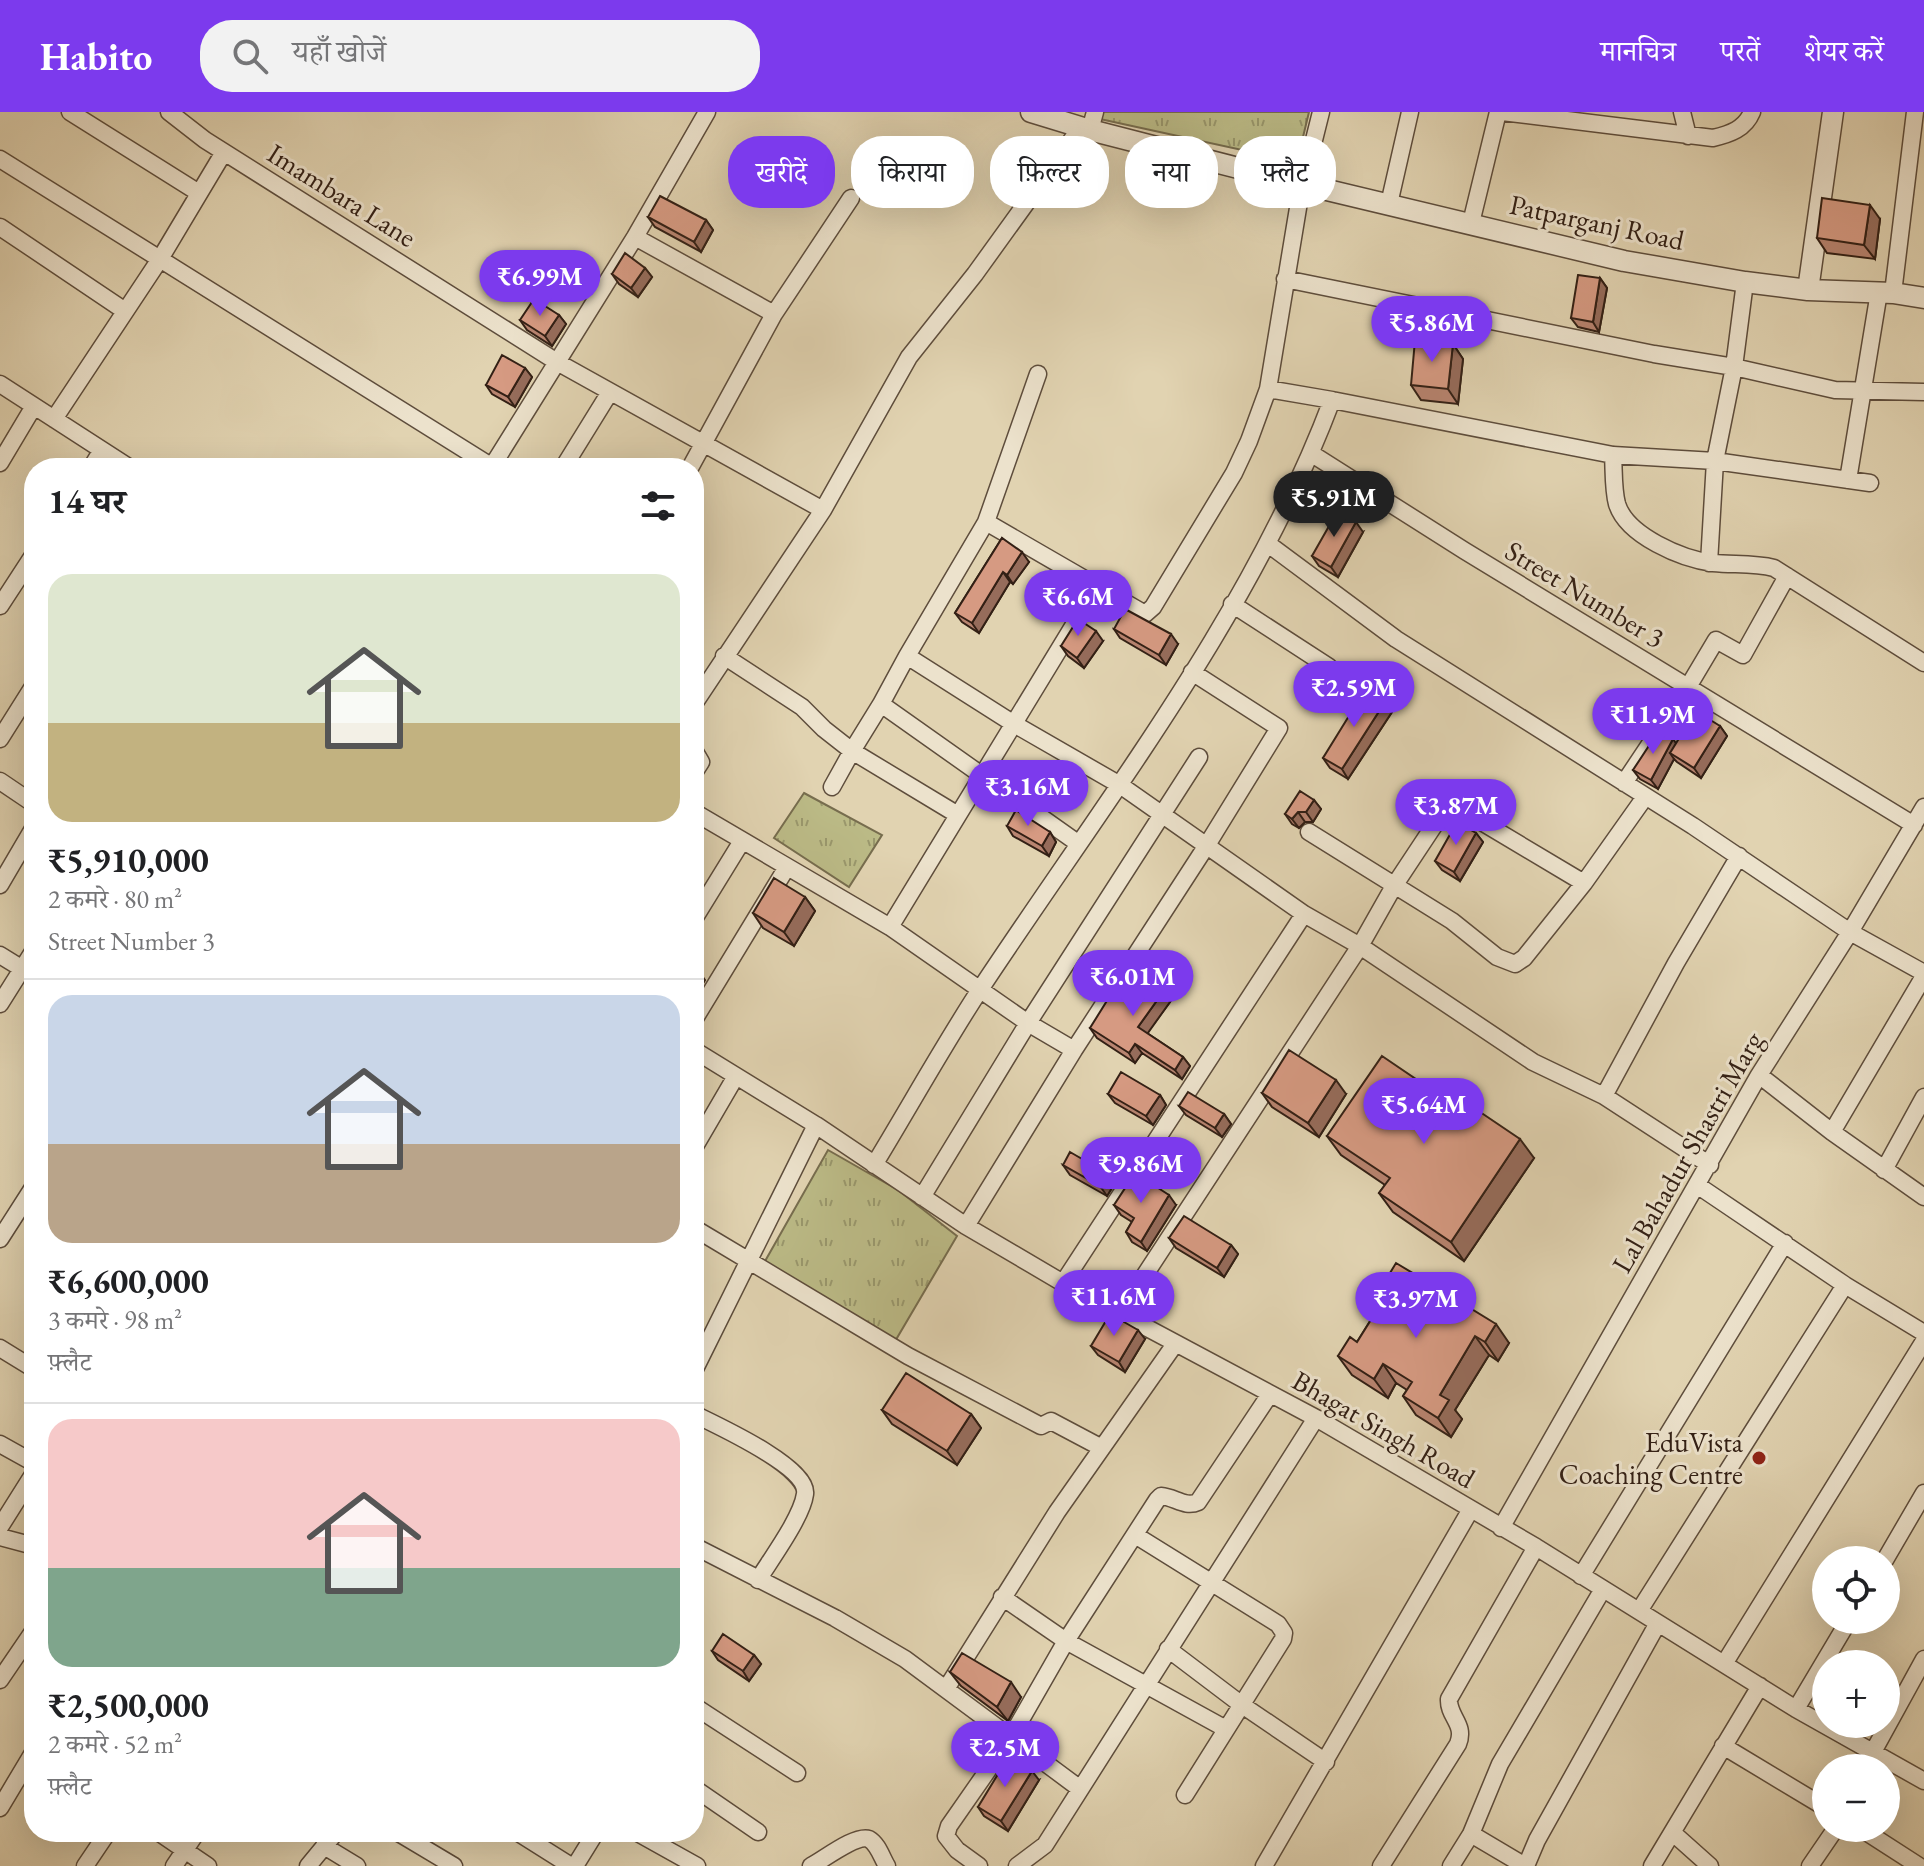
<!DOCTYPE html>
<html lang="hi">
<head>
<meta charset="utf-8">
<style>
  body { margin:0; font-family:"EB Garamond","Noto Serif Devanagari",serif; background:#f2f2f2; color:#202124; height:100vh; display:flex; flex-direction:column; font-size:30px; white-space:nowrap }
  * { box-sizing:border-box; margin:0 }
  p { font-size:26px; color:#757577 }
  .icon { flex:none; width:44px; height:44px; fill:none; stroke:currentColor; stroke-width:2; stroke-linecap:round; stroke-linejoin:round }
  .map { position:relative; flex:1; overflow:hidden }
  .panel { position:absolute; left:24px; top:346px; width:680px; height:1384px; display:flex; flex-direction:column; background:#fff; border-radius:32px; box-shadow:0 8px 32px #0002 }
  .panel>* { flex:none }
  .top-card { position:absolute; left:728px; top:24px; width:760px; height:72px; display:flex; gap:16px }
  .fabs { position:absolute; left:1812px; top:1434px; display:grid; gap:16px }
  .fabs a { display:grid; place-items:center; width:88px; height:88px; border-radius:50%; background:#fff; box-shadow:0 8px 32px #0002; font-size:40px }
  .price { position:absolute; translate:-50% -68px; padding:0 18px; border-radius:28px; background:#7c3aed; color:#fff; font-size:26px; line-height:52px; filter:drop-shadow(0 2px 4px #0008) }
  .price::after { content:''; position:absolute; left:50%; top:48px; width:24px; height:18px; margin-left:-12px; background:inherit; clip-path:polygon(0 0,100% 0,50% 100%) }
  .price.active { background:#222; color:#fff }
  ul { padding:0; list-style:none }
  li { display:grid; align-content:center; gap:16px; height:424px; padding:0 24px }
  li+li { border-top:2px solid #e0e0e0 }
  li span { display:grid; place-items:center; height:248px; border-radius:24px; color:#555 }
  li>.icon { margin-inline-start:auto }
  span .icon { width:144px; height:144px; fill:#fffc; stroke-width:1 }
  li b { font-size:34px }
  h2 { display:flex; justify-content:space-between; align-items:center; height:96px; padding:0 24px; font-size:34px }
  .chip { padding:0 28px; border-radius:32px; background:#fff; box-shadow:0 8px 32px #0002; font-size:28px; line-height:72px }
  .chip.active { background:#7c3aed; color:#fff }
  header { display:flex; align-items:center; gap:48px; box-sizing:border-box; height:112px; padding:0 40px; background:#7c3aed; color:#fff }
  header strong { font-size:38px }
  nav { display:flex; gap:44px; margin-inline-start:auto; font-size:28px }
  .search { width:560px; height:72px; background:#f2f2f2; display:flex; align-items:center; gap:20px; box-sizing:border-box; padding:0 28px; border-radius:32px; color:#757577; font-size:30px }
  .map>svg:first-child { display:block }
</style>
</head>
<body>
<header>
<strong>Habito</strong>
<div class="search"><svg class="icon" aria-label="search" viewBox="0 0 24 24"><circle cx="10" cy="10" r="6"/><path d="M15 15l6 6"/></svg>यहाँ खोजें</div>
<nav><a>मानचित्र</a><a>परतें</a><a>शेयर करें</a></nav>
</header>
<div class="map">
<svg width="1924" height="1754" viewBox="0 0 1924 1754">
  <defs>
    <pattern id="park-tufts" width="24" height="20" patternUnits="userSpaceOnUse" patternTransform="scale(2)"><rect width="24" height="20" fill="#bbba86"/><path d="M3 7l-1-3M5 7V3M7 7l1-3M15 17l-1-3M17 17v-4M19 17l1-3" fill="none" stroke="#99976c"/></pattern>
  </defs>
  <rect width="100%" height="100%" fill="#e1d3b1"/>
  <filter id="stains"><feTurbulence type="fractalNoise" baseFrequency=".0025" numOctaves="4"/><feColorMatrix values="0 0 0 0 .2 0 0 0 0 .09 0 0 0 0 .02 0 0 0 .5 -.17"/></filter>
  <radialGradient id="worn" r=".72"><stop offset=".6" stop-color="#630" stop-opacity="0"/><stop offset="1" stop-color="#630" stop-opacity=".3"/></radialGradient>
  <path fill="url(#park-tufts)" stroke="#776d4e" stroke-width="2" d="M 1103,0 L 1309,0 L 1297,50 L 1100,7 Z
    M 804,681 L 882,723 L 849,775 L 774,726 Z
    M 828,1038 L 898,1078 L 957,1124 L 894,1231 L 764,1151 Z"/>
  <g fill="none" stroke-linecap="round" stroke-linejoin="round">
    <defs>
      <path id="minor" d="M 70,0 L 199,81
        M 169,0 L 205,28 L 557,250 L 823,398
        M 1502,0 L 1713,26 C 1730,22 1745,17 1752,0
        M 1682,0 L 1688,24
        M 1090,18 L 1095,0
        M 0,47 L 494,356
        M 1389,92 L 1410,0
        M 1471,111 L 1498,0
        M 0,115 L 125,199
        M 635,125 L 774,202
        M 1285,167 L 1654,242 L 1734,255 L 1835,278 L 1924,280
        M 1893,181 L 1915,0
        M 1038,262 L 986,410 L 1145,502 L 1153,495 L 1234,361 L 1249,329 L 1268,277
        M 0,272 L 130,356
        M 1332,288 L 1613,343 L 1715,349 L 1870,371
        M 54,307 L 160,147 L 224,40
        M 1312,342 L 1465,439 L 1914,713
        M 1613,343 C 1614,358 1613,377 1617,392 C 1627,424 1682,447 1713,451 C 1734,453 1754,451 1774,456 L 1924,551
        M 0,351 L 34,294
        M 91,356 L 102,338
        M 491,356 L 635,125 L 707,0
        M 563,356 L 610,280
        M 690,356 L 774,202 L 851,86
        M 1848,368 L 1879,180
        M 986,410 L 907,544 L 1014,612 L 1120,673 L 1304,802 L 1360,834 L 1533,950 L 1604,984 L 1710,1053
        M 1268,432 L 1396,527 L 1693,714 L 1850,820 L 1924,861
        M 1709,451 L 1715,349 L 1734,255 L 1745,170
        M 1232,492 L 1329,555
        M 0,494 L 34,442
        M 724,544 L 802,595 L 824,617 L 852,639 L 832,675
        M 907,544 L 881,592 L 1079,732
        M 694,592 L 823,398 L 909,245 L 975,162 L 1081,15
        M 881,592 L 852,639 L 958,703
        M 0,627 L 34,573
        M 694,638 L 701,650 L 694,661
        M 0,669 L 34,692
        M 1624,671 L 1688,575 L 1716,528 L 1743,543 L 1787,464
        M 694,700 L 890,815 L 1028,911 L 1074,938
        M 1309,720 L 1452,809 L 1497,845 L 1515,852 L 1524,846 L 1584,771 L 1645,685
        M 0,773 L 34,715
        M 694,807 L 742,729
        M 890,815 L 1097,475
        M 0,843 L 34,864
        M 0,892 L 34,838
        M 694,908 L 787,755
        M 694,938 L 816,1013 L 966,1114 L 1063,1171 L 1316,1306 L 1536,1435 L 1796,1597 L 1924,1669
        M 1759,963 L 1832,1020 L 1924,1085
        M 1604,984 L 1676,851 L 1739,744
        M 1832,1020 L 1924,864
        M 694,1036 L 736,964
        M 874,1053 C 910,994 943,934 981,876 C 1106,687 1251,503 1332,288 L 1268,277 L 1300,84 L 1321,0
        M 1884,1058 L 1924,985
        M 1697,1073 L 1845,1173 L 1924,1221
        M 922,1085 L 1028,911 L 1199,645
        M 966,1114 L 1074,938 L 1207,733 L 1279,616 L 1192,560
        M 694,1116 L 908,1244 L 1041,1314 L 1051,1309 L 1102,1336
        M 0,1127 L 34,1074
        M 1063,1171 L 1304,802
        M 1120,1201 L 1360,834 L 1394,774 L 1439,706 L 1448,698 L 1465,700 L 1584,771
        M 0,1236 L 34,1257
        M 694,1259 L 816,1013
        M 694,1302 C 716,1313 809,1355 805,1382 C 802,1405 771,1447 758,1468
        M 0,1332 L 34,1351
        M 0,1415 L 34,1361
        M 1501,1416 L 1759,963 L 1850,820 L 1924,695
        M 1135,1423 L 1278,1512 L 1284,1521 L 1283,1527 L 1185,1683
        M 0,1425 L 34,1434
        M 694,1434 L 835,1506 L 905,1547 L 1079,1676
        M 1885,1448 L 1924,1381
        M 1581,1464 L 1785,1131
        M 1002,1485 L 1066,1529 L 1226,1617
        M 1639,1499 L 1845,1173
        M 1168,1537 L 1242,1593 L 1326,1650
        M 1724,1552 L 1924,1229
        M 0,1568 L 34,1518
        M 946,1577 L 1057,1400 L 1175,1232
        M 694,1594 L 797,1661
        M 1796,1597 L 1849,1508
        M 1723,1634 L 1826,1696
        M 1873,1640 L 1924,1547
        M 694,1676 L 758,1720
        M 0,1696 L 34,1639
        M 1860,1716 L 1919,1754
        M 158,1720 L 208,1754
        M 397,1720 L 454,1754
        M 517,1720 L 571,1754
        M 636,1720 L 697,1754
        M 1673,1721 L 1710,1754
        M 1471,1722 L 1525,1754
        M 324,1734 L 357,1754
        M 85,1754 L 108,1720
        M 174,1754 L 197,1720
        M 308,1754 L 336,1720
        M 575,1754 L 596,1720
        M 811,1754 C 823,1748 856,1722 869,1727 C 878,1732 882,1746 887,1754
        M 979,1754 L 957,1738 L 946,1724 L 949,1714 L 1011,1625 L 1066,1529 L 1157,1388 L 1161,1384 C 1175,1385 1185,1396 1198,1390 L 1270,1282
        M 1017,1754 L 1045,1733 L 1316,1306
        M 1264,1754 L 1471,1397
        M 1381,1754 L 1458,1632 C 1466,1612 1448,1605 1449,1587 L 1536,1435
        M 1451,1754 L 1471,1722 L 1500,1652 L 1603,1477
        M 1526,1754 L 1537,1728 L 1658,1511
        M 1652,1754 L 1760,1574
        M 1810,1754 L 1836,1716"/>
      <path id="tertiary" d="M 1031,0 L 1090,18 L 1277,66 L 1624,149 L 1745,170 L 1808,178 L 1893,181 L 1924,186
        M 1808,178 L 1833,0"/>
    </defs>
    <use href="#minor" stroke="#5e4d3c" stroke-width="19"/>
    <use href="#tertiary" stroke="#5e4d3c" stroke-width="23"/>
    <use href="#minor" stroke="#ece2cc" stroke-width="16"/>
    <use href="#tertiary" stroke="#ece2cc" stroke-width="20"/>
  </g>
  <path fill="#b88470" stroke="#332015" stroke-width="2" d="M 648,105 L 706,108 L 713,118 L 701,140 L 655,115 Z
    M 1880,107 L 1875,147 L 1827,141 L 1817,126 Z
    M 645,156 L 652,165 L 638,185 L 619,172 L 612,162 Z
    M 1600,166 L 1607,176 L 1599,220 L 1578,215 L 1571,206 Z
    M 559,203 L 566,212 L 552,234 L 527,218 L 520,208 Z
    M 1453,232 L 1463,247 L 1458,292 L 1421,288 L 1411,273 Z
    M 525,256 L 532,265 L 515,295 L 492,282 L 486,273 Z
    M 1363,420 L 1338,465 L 1319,454 L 1312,444 Z
    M 1002,426 L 1029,450 L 1013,472 L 1010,470 L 979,521 L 962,510 L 955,501 Z
    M 1114,517 L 1178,532 L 1166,553 L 1120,526 Z
    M 1103,529 L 1084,556 L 1068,544 L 1061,534 Z
    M 1385,590 L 1392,600 L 1348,667 L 1330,656 L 1323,646 Z
    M 1720,614 L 1727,624 L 1701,666 L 1677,650 L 1674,647 L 1658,677 L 1640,667 L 1633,658 Z
    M 1314,688 L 1321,697 L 1313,710 L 1305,710 L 1299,716 L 1292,712 L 1285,702 Z
    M 1007,714 L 1050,720 L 1056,730 L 1049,744 L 1013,724 Z
    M 1476,721 L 1483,730 L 1460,769 L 1442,758 L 1435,749 Z
    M 805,785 L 815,799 L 794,834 L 763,816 L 753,801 Z
    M 1170,890 L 1147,921 L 1183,945 L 1190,954 L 1182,967 L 1142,941 L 1135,951 L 1097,926 L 1090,916 Z
    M 1262,981 L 1346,982 L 1319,1025 L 1272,995 Z
    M 1108,982 L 1160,983 L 1166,993 L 1153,1013 L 1115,991 Z
    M 1444,986 L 1534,1046 L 1464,1149 L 1393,1100 L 1379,1081 L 1385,1073 L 1341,1043 L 1327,1024 Z
    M 1179,994 L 1224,1002 L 1231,1012 L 1222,1025 L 1186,1003 Z
    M 1063,1053 L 1115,1071 L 1107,1084 L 1070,1063 Z
    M 1114,1093 L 1176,1093 L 1147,1139 L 1132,1130 L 1126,1120 L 1132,1110 L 1121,1103 Z
    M 1169,1126 L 1231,1133 L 1238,1142 L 1224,1165 L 1176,1136 Z
    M 1387,1166 L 1431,1172 L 1444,1191 L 1441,1197 L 1452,1204 L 1509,1231 L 1498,1249 L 1489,1243 L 1455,1298 L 1462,1307 L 1451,1325 L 1416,1303 L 1403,1284 L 1407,1278 L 1396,1271 L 1388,1286 L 1352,1263 L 1338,1244 L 1357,1230 L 1392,1174 Z
    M 1145,1227 L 1125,1260 L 1098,1243 L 1091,1234 Z
    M 882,1298 L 971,1302 L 981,1316 L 957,1353 L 892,1312 Z
    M 712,1539 L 754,1543 L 761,1552 L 749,1569 L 718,1548 Z
    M 950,1560 L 1021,1585 L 1008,1609 L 961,1574 Z
    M 1039,1668 L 1008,1719 L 984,1704 L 978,1695 Z"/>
  <path fill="#966c5b" stroke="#332015" stroke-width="2" d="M 1870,93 L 1880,107 L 1875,147 L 1864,133 Z
    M 706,108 L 713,118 L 701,140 L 694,130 Z
    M 645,156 L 652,165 L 638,185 L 631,176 Z
    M 1600,166 L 1607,176 L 1599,220 L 1593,210 Z
    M 559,203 L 566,212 L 552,234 L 545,224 Z
    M 1453,232 L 1463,247 L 1458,292 L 1448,277 Z
    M 525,256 L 532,265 L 515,295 L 508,285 Z
    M 1356,410 L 1363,420 L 1338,465 L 1331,455 Z
    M 1022,440 L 1029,450 L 1013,472 L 1007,463 Z
    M 1003,460 L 1010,470 L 979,521 L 972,511 Z
    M 1096,519 L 1103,529 L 1084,556 L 1077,546 Z
    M 1171,522 L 1178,532 L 1166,553 L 1159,543 Z
    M 1385,590 L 1392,600 L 1348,667 L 1342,657 Z
    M 1720,614 L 1727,624 L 1701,666 L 1694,656 Z
    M 1673,627 L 1680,637 L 1670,641 L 1674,647 L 1658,677 L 1651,668 Z
    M 1314,688 L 1321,697 L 1313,710 L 1306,700 Z
    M 1298,700 L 1305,710 L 1299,716 L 1292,707 Z
    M 1050,720 L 1056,730 L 1049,744 L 1042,734 Z
    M 1476,721 L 1483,730 L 1460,769 L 1454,760 Z
    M 805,785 L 815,799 L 794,834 L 784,820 Z
    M 695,854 L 705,868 L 694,887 L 694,856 Z
    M 1163,880 L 1170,890 L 1145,925 L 1138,915 Z
    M 1135,932 L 1142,941 L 1135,951 L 1129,941 Z
    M 1183,945 L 1190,954 L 1182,967 L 1175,958 Z
    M 1336,968 L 1346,982 L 1319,1025 L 1308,1011 Z
    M 1160,983 L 1166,993 L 1153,1013 L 1146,1004 Z
    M 1224,1002 L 1231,1012 L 1222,1025 L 1215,1016 Z
    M 1520,1027 L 1534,1046 L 1464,1149 L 1451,1130 Z
    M 1108,1062 L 1115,1071 L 1107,1084 L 1100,1074 Z
    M 1169,1083 L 1176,1093 L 1147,1139 L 1141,1130 Z
    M 1231,1133 L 1238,1142 L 1224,1165 L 1217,1156 Z
    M 1431,1172 L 1444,1191 L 1436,1205 L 1423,1186 Z
    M 1496,1212 L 1509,1231 L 1498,1249 L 1485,1230 Z
    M 1138,1218 L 1145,1227 L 1125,1260 L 1119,1250 Z
    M 1475,1224 L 1489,1243 L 1455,1298 L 1462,1307 L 1451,1325 L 1438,1306 L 1440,1283 Z
    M 1383,1252 L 1396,1271 L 1388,1286 L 1374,1267 Z
    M 971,1302 L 981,1316 L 957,1353 L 947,1339 Z
    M 754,1543 L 761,1552 L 749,1569 L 743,1559 Z
    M 1011,1570 L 1021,1585 L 1008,1609 L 997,1595 Z
    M 1032,1659 L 1039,1668 L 1008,1719 L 1001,1709 Z"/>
  <path fill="#d69a82" stroke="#332015" stroke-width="2" d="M 660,84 L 706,108 L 694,130 L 648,105 Z
    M 1822,86 L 1870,93 L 1864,133 L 1817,126 Z
    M 625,141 L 645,156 L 631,176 L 612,162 Z
    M 1578,163 L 1600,166 L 1593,210 L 1571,206 Z
    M 534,187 L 559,203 L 545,224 L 520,208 Z
    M 1415,228 L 1453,232 L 1448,277 L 1411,273 Z
    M 502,243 L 525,256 L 508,285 L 486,273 Z
    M 1337,400 L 1356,410 L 1331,455 L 1312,444 Z
    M 1002,426 L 1022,440 L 1007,463 L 1003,460 L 972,511 L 955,501 Z
    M 1125,497 L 1171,522 L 1159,543 L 1114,517 Z
    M 1078,507 L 1096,519 L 1077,546 L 1061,534 Z
    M 1365,578 L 1385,590 L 1342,657 L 1323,646 Z
    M 1696,599 L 1720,614 L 1694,656 L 1670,641 Z
    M 1658,620 L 1673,627 L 1651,668 L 1633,658 Z
    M 1300,679 L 1314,688 L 1306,700 L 1298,700 L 1292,707 L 1285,702 Z
    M 1016,698 L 1050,720 L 1042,734 L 1007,714 Z
    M 1457,710 L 1476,721 L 1454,760 L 1435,749 Z
    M 774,766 L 805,785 L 784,820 L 753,801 Z
    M 1128,855 L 1163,880 L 1138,915 L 1183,945 L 1175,958 L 1135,932 L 1129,941 L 1090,916 Z
    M 1289,938 L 1336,968 L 1308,1011 L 1262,981 Z
    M 1382,944 L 1444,986 L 1449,979 L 1520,1027 L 1451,1130 L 1379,1081 L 1390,1066 L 1327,1024 Z
    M 1121,960 L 1160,983 L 1146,1004 L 1108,982 Z
    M 1188,980 L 1224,1002 L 1215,1016 L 1179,994 Z
    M 1070,1040 L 1108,1062 L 1100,1074 L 1063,1053 Z
    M 1135,1061 L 1169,1083 L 1141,1130 L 1126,1120 L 1134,1106 L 1114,1093 Z
    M 1184,1104 L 1231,1133 L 1217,1156 L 1169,1126 Z
    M 1396,1151 L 1431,1172 L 1423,1186 L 1452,1204 L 1460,1190 L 1496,1212 L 1485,1230 L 1475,1224 L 1440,1283 L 1449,1288 L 1438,1306 L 1403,1284 L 1412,1270 L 1383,1252 L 1374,1267 L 1338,1244 L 1350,1225 L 1357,1230 L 1394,1171 L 1387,1166 Z
    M 1110,1202 L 1138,1218 L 1119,1250 L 1091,1234 Z
    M 906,1261 L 971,1302 L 947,1339 L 882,1298 Z
    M 723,1522 L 754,1543 L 743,1559 L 712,1539 Z
    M 962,1541 L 1011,1570 L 997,1595 L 950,1560 Z
    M 1009,1644 L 1032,1659 L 1001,1709 L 978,1695 Z"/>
  <circle fill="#8f2418" stroke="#ece2cc" stroke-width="3" cx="1759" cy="1346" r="8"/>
  <g text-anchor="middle" stroke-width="6" stroke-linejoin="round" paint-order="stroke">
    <g font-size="28" fill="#332015" stroke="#ece2cc">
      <text transform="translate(342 83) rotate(32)" y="10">Imambara Lane</text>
      <text transform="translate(1597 110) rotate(12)" y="10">Patparganj Road</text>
      <text transform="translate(1585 482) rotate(31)" y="10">Street Number 3</text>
      <text transform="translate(1687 1040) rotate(-60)" y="10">Lal Bahadur Shastri Marg</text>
      <text transform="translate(1384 1317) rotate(30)" y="10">Bhagat Singh Road</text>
    </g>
    <g font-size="28" fill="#332015" stroke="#ece2cc" text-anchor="end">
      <text x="1743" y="1340">EduVista<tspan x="1743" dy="32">Coaching Centre</tspan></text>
    </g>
  </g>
  <rect width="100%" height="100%" filter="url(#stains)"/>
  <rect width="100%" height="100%" fill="url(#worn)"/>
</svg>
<div class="fabs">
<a><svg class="icon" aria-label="locate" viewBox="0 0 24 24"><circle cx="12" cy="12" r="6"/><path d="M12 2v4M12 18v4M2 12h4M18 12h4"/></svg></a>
<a>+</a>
<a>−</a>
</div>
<b class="price" style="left:540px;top:206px">₹6.99M</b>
<b class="price" style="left:1432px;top:252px">₹5.86M</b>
<b class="price active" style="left:1334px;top:427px">₹5.91M</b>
<b class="price" style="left:1078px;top:526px">₹6.6M</b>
<b class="price" style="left:1354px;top:617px">₹2.59M</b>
<b class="price" style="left:1653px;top:644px">₹11.9M</b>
<b class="price" style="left:1028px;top:716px">₹3.16M</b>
<b class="price" style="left:1456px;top:735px">₹3.87M</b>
<b class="price" style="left:1133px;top:906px">₹6.01M</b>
<b class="price" style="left:1424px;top:1034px">₹5.64M</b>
<b class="price" style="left:1141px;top:1093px">₹9.86M</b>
<b class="price" style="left:1114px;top:1226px">₹11.6M</b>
<b class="price" style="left:1416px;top:1228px">₹3.97M</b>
<b class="price" style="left:1005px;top:1677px">₹2.5M</b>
<div class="top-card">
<a class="chip active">खरीदें</a>
<a class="chip">किराया</a>
<a class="chip">फ़िल्टर</a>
<a class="chip">नया</a>
<a class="chip">फ़्लैट</a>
</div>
<section class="panel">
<h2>14 घर<svg class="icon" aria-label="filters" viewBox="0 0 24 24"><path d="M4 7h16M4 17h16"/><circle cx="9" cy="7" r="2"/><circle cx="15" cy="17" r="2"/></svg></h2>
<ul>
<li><span style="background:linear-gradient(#dfe7d0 60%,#c2b280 0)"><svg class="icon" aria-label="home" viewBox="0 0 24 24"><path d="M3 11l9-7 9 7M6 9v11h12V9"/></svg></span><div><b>₹5,910,000</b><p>2 कमरे · 80 m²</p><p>Street Number 3</p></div></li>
<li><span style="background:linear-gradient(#c9d6e8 60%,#b9a48a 0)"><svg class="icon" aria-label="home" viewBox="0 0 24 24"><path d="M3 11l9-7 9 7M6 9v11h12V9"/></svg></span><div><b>₹6,600,000</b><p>3 कमरे · 98 m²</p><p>फ़्लैट</p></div></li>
<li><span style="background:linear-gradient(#f6c9c9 60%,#7fa58c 0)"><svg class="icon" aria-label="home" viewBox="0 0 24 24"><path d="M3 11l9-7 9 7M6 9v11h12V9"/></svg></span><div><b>₹2,500,000</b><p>2 कमरे · 52 m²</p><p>फ़्लैट</p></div></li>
</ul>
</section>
</div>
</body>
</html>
